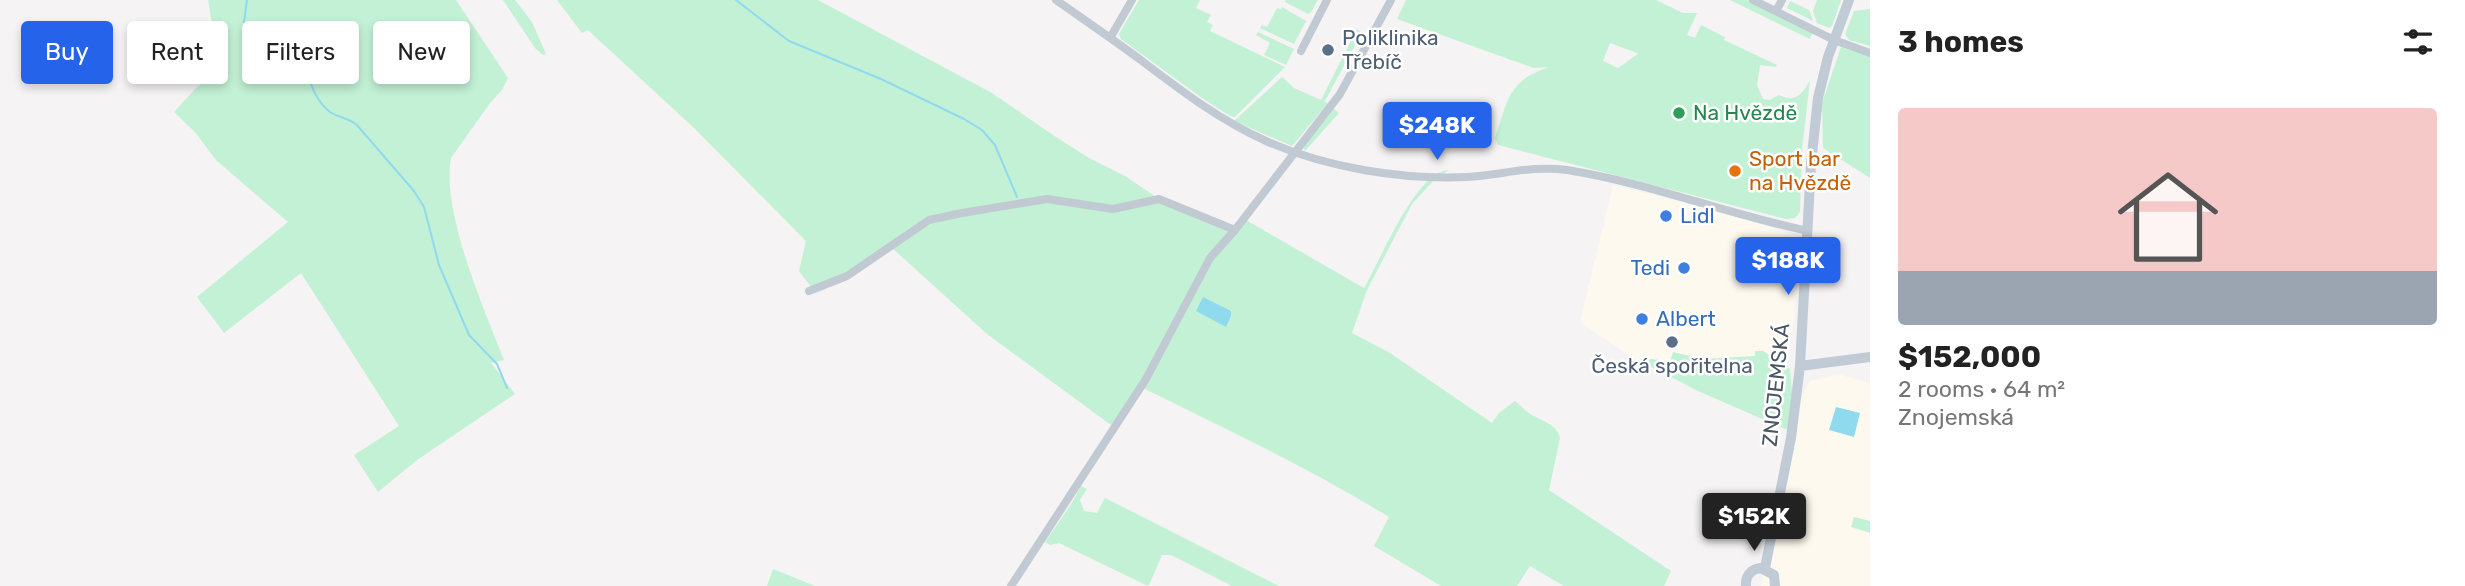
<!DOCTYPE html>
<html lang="en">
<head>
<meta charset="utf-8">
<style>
  body { margin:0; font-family:Rubik,sans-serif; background:#f6f6f6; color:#222; height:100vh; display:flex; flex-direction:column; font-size:26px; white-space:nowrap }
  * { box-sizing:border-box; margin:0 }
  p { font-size:23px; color:#767676 }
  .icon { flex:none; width:38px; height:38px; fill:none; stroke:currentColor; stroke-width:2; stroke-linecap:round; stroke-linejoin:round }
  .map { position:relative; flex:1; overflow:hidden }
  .drawer { display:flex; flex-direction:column; background:#fff; width:595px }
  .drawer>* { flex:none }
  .guide { position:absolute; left:21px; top:21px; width:665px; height:63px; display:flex; gap:14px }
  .price { position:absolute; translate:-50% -60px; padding:0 16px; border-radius:7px; background:#2563eb; color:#fff; font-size:23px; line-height:46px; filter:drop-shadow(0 2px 4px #0008) }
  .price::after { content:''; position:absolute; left:50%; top:42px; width:21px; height:16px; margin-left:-10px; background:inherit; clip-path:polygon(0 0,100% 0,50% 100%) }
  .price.selected { background:#222; color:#fff }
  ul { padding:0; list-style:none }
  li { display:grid; align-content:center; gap:14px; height:371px; padding:0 28px }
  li+li { border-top:2px solid #e0e0e0 }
  li span { display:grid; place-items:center; height:217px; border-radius:7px; color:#555 }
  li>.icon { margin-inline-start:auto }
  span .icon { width:126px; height:126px; fill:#fffc; stroke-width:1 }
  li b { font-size:30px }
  h2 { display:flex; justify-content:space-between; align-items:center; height:84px; padding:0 28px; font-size:30px }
  .tag { padding:0 24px; border-radius:7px; background:#fff; box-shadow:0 4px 10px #0003; font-size:24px; line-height:63px }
  .tag.selected { background:#2563eb; color:#fff }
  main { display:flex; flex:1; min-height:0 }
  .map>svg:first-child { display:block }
</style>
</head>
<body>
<main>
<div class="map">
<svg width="1870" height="586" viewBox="0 0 1870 586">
  <rect width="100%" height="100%" fill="#f5f3f3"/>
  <path fill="#fdf9ef" d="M 1613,185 L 1711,209 L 1794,235 L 1798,246 L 1794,319 L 1787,362 L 1694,368 L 1636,360 L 1580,322 Z
    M 1837,374 L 1870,383 L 1870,586 L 1761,586 L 1794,413 L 1810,381 Z"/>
  <path fill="#c3f1d5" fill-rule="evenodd" d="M 208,0 L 456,0 L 508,78 L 502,90 L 490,103 L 451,158 C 441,211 484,309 504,360 L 491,363 L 515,394 L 417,460 L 378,492 L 354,455 L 399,426 L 301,273 L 224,333 L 197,297 L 288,222 L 216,160 L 195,132 L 174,112 L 196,88 L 225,66 L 226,58 L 211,41 L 212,24 Z
    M 503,0 L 515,0 L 532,22 L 546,54 L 543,55 L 535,48 Z
    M 557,0 L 818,0 L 992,93 L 1053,135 L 1089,158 L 1125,176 L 1159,199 L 1235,230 L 1244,219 L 1364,288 C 1380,262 1416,170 1449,170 L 1435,179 L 1412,204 L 1367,290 L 1352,333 L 1390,353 L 1492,423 L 1499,413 L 1515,401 C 1521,406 1527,413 1534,416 C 1545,422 1557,425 1560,438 L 1549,490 L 1671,571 L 1664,586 L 1564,586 L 1530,566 L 1517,586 L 1441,586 L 1374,546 L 1389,517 C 1309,468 1224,428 1141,387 L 1111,425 L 987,334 L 891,247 L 847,276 L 812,288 L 799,271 L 806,241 L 694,128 L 588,30 L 582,33 Z
    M 1139,0 L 1200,0 L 1196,8 L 1211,15 L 1207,22 L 1213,25 L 1210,31 L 1285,67 L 1235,117 L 1230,116 L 1202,98 L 1121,39 L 1119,34 Z
    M 1286,0 L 1318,0 L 1311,12 L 1308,14 L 1285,2 Z
    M 1406,0 L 1656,0 L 1683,13 L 1697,13 L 1687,35 L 1695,38 L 1701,25 L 1725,37 L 1724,40 L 1777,65 L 1776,67 L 1760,65 L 1757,85 L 1763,99 L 1770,100 L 1779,95 C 1795,103 1803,94 1810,80 L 1802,150 L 1800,212 L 1795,218 L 1786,219 L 1498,145 L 1495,138 C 1508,99 1508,81 1549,67 L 1534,68 L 1397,19 ZM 1610,43 L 1637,53 L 1638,54 L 1618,68 L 1603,61 Z
    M 1730,0 L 1747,0 L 1813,32 L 1810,39 Z
    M 1817,0 L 1841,0 L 1832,26 L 1829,28 L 1817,23 L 1813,11 Z
    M 1790,1 L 1809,10 L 1813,21 L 1787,8 Z
    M 1282,7 L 1306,21 L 1294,44 L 1260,28 L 1262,25 L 1267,27 L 1277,8 L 1281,9 Z
    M 1870,9 L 1870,46 L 1849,40 L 1845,34 L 1854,11 Z
    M 1357,29 L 1362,32 L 1325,101 L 1321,100 Z
    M 1258,32 L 1294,49 L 1286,65 L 1264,55 L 1270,43 L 1256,35 Z
    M 1841,47 L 1870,57 L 1870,178 L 1823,148 L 1822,103 Z
    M 1282,77 L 1294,88 L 1328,103 L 1292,146 L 1234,121 Z
    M 1333,108 L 1339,113 L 1305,151 L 1303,147 Z
    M 1755,351 L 1763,351 L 1790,369 L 1794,413 L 1792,432 L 1698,391 L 1640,361 L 1641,358 L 1670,361 L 1673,352 L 1703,359 L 1755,356 Z
    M 1081,486 L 1087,489 L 1080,500 L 1084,511 L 1097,513 L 1105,498 L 1279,586 L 1232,586 L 1171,555 L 1162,555 L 1149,585 L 1146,585 L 1059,543 L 1050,545 L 1045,542 L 1070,506 Z
    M 1854,517 L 1870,521 L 1870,533 L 1851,527 Z
    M 773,569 L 815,586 L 767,586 Z"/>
  <path fill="#90daee" d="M 1203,297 L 1231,311 L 1231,316 L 1226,327 L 1196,311 Z
    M 1836,407 L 1860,413 L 1854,437 L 1829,430 Z"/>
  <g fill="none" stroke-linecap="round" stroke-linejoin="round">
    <path stroke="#90daee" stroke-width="2" d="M 247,0 L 244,22 L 252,44 L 274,47 L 305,66 C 308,80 317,103 330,112 C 338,117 347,118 356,124 L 414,191 L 424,207 L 439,265 L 469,335 L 497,364 L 507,388
      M 736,0 L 789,41 L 881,79 L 964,119 L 982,130 L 995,145 L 1017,197"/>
    <path stroke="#c1cad2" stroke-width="8" d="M 1056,0 C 1083,19 1111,38 1138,58 C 1179,89 1219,120 1266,141 C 1327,168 1402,180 1467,177 C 1501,175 1533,165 1567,170 C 1649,183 1727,214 1808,231
      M 1753,0 L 1834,40 L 1870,53
      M 1776,11 L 1782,0
      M 1110,38 L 1132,0
      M 1301,51 L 1327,0
      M 809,291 L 847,276 L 929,220 L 962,213 L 1047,199 L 1113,209 L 1159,199 L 1235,230
      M 1011,586 L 1146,379 L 1210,258 L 1235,230 L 1340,94 L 1391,0"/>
    <path stroke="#c1cbd6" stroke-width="10" d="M 1800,366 L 1870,357
      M 1765,568 L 1791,438 L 1800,366 L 1811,164 L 1818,98 L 1828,57 L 1849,0
      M 1746,586 C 1745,576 1751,569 1761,568 L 1774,575 L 1775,586"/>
  </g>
  <g fill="#5c6f8a" stroke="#fff" stroke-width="2.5">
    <circle cx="1328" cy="50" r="7"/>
    <circle cx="1672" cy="342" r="7"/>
  </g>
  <circle fill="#2e9e5b" stroke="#fff" stroke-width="2.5" cx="1679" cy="113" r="7"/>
  <circle fill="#e8710a" stroke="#fff" stroke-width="2.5" cx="1735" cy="171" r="7"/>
  <g fill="#3f7fe0" stroke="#fff" stroke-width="2.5">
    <circle cx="1666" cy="216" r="7"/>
    <circle cx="1684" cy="268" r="7"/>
    <circle cx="1642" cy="319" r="7"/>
  </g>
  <g text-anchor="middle" stroke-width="5" stroke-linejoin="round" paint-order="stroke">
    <g font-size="21" fill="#4e5e75" stroke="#fff" text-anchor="start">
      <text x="1342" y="45">Poliklinika<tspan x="1342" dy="24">Třebíč</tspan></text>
      <text x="1672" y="373" text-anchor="middle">Česká spořitelna</text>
    </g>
    <g font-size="21" fill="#27864d" stroke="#fff" text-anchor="start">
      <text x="1693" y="120">Na Hvězdě</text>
    </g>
    <g font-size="21" fill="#c56008" stroke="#fff" text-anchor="start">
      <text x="1749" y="166">Sport bar<tspan x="1749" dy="24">na Hvězdě</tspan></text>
    </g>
    <g font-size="21" fill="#366cbe" stroke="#fff" text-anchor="start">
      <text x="1680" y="223">Lidl</text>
      <text x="1670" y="275" text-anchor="end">Tedi</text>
      <text x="1656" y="326">Albert</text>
    </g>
    <g font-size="21" fill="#4a5661" stroke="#fff">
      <text transform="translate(1776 385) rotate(-84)" y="7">ZNOJEMSKÁ</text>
    </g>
  </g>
</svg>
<b class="price" style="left:1437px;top:162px">$248K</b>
<b class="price" style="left:1788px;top:297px">$188K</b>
<b class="price selected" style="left:1754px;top:553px">$152K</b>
<div class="guide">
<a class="tag selected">Buy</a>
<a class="tag">Rent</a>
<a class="tag">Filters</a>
<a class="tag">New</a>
</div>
</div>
<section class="drawer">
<h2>3 homes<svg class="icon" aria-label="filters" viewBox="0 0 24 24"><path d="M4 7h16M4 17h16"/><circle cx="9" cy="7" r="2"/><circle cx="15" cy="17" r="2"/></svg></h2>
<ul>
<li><span style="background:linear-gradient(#f6c9c9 75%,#9aa5b1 0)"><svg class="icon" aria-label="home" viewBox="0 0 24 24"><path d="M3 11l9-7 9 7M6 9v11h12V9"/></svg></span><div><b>$152,000</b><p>2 rooms · 64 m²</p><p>Znojemská</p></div></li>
</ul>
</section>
</main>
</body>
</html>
